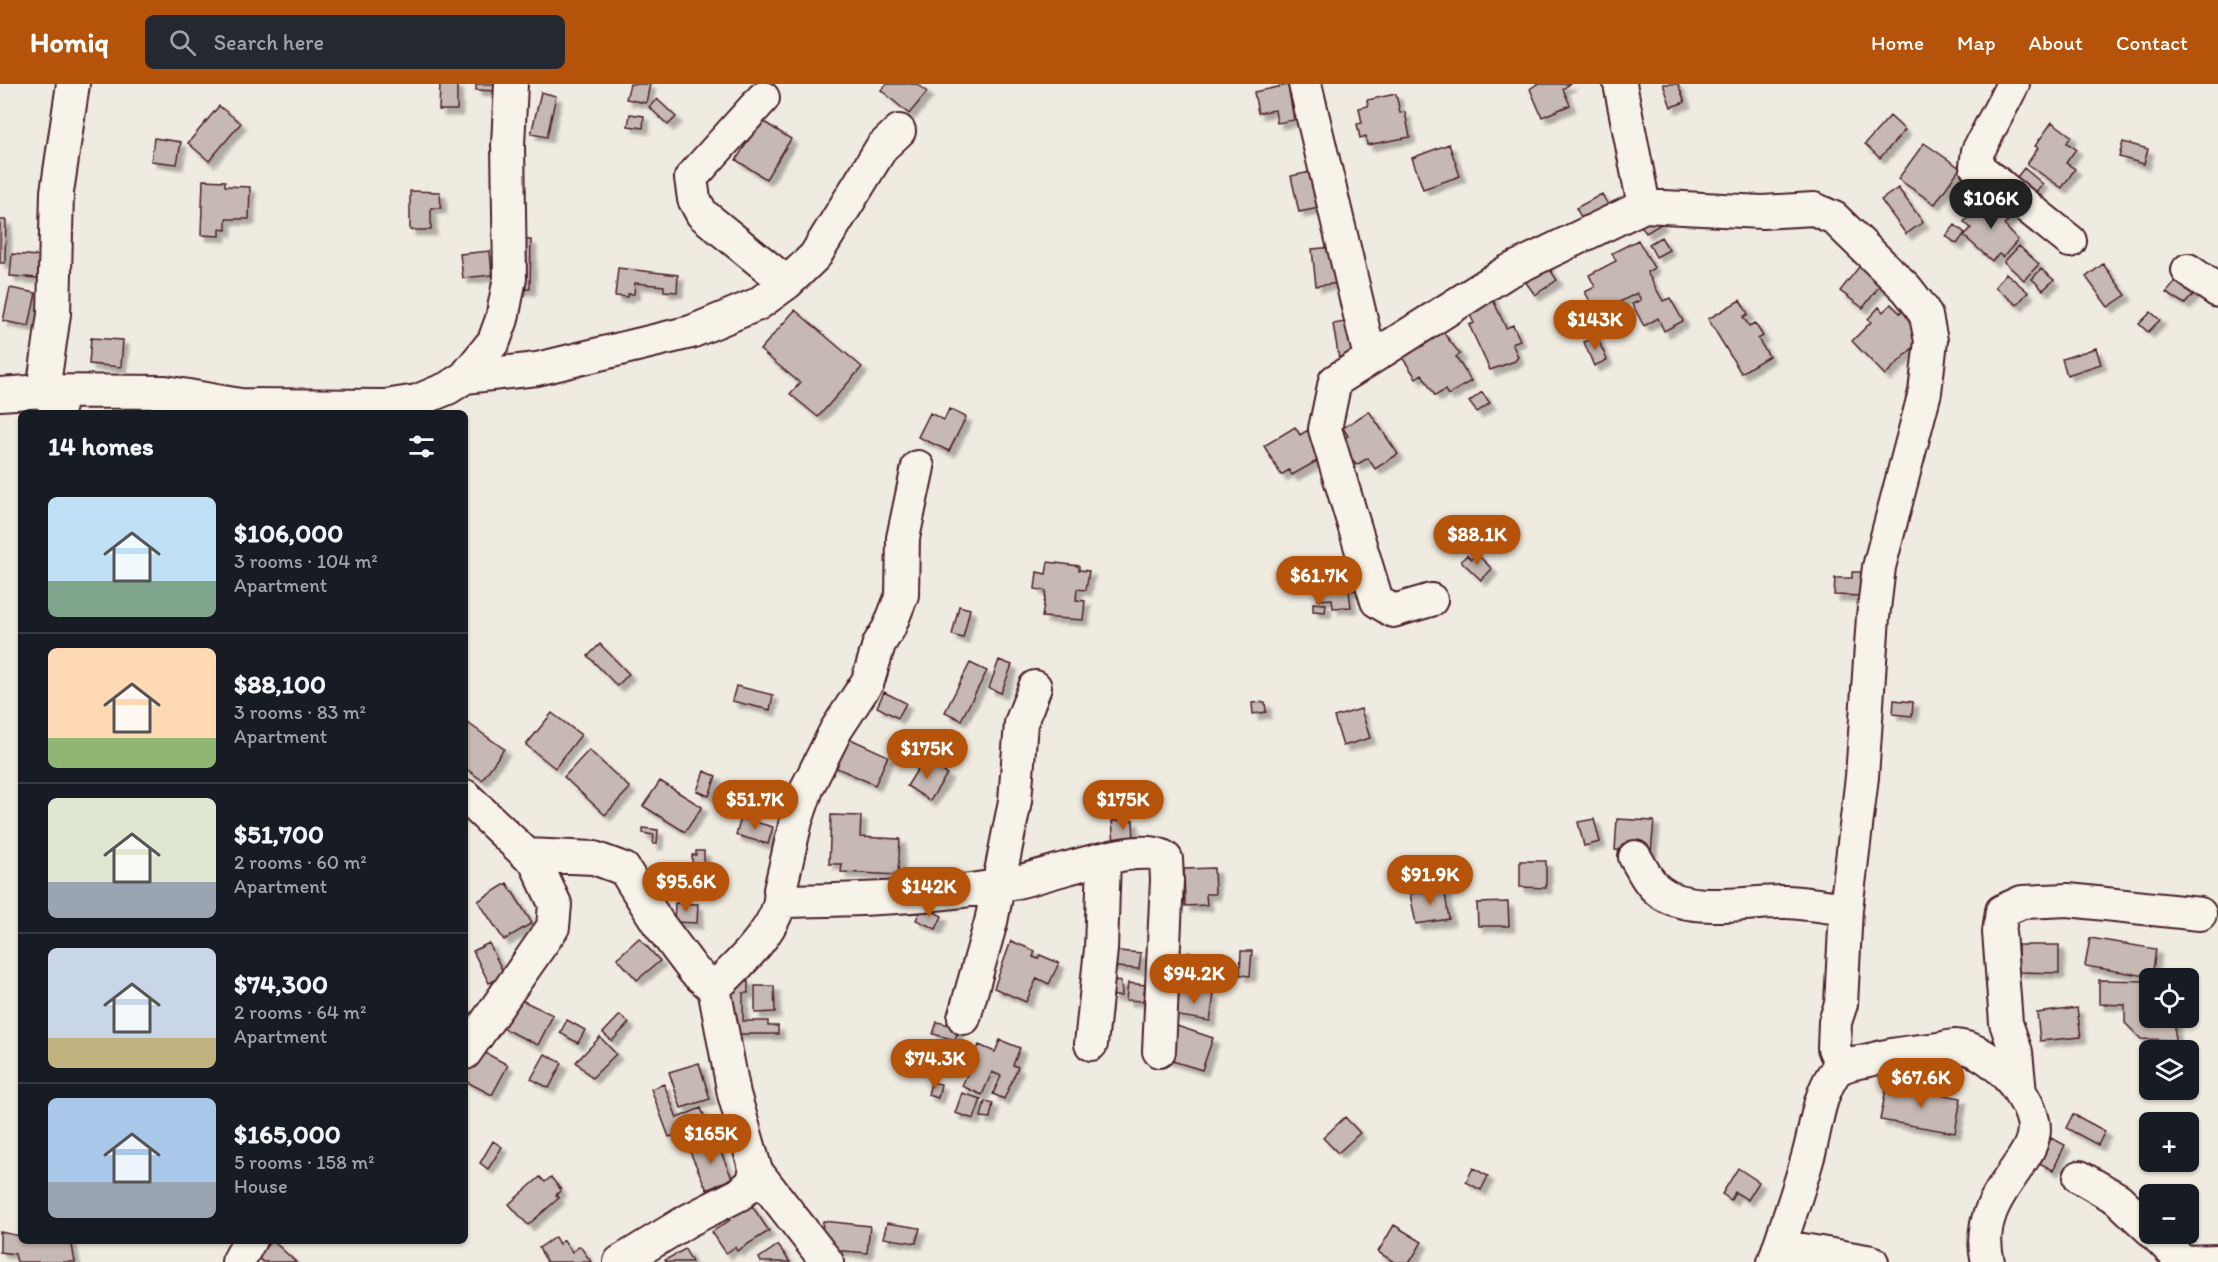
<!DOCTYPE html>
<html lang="en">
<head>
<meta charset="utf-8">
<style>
  body { margin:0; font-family:Itim,sans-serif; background:#242831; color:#f1f3f6; height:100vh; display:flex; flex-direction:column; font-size:22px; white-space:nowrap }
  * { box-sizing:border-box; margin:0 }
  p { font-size:20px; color:#9ea1a6 }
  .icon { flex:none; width:33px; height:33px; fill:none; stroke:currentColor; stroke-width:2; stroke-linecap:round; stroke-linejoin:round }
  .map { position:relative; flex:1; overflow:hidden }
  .side { position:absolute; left:18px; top:326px; width:450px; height:834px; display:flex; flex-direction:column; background:#171b24; border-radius:9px; box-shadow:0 2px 4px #0004 }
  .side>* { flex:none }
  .controls { position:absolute; left:2139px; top:884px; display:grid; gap:12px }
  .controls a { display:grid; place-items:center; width:60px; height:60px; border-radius:9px; background:#171b24; box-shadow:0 2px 4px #0004; font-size:30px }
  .price { position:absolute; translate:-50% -51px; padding:0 14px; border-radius:21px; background:#b45309; color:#fff; font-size:20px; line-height:39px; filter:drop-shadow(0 2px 3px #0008) }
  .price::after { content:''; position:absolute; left:50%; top:36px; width:18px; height:14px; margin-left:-9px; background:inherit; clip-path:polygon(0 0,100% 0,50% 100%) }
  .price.current { background:#222; color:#fff }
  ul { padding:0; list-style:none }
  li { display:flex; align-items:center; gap:18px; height:150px; padding:0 30px }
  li+li { border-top:2px solid #363941 }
  li span { display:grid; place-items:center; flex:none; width:168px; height:120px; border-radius:9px; color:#555 }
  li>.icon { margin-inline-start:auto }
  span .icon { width:72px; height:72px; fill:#fffc; stroke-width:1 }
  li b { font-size:26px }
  h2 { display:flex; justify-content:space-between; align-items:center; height:72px; padding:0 30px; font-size:26px }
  header { display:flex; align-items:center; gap:36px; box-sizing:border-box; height:84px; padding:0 30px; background:#b45309; color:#fff }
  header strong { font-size:28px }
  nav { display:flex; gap:33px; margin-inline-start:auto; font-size:21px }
  .search { width:420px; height:54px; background:#242831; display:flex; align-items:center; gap:15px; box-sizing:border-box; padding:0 21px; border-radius:9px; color:#9ea1a6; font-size:22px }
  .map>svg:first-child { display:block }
</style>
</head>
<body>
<header>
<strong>Homiq</strong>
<div class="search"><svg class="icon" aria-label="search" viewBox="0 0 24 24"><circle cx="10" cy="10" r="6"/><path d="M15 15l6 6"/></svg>Search here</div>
<nav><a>Home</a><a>Map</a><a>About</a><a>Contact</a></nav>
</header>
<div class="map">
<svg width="2218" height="1178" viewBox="0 0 2218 1178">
  <defs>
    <filter id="shadow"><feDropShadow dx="5.5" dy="5.5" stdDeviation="1.5" flood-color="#0004"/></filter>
  </defs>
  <rect width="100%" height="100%" fill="#f0ebe0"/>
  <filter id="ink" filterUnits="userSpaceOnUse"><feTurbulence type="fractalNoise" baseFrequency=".0167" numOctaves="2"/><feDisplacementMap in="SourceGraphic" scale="12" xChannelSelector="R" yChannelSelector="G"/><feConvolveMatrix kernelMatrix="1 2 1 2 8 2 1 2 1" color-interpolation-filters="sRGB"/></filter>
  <g filter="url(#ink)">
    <path fill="#c6b8b3" stroke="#4a1f2b" stroke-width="1.5" filter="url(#shadow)" d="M 440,0 L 457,0 L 457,26 L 439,26 Z
      M 476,0 L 498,0 L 497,7 L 476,6 Z
      M 630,0 L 650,0 L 646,19 L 626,15 Z
      M 887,0 L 917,0 L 927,8 L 909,30 L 881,6 Z
      M 1537,0 L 1570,0 L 1563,5 L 1570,21 L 1542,33 L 1530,5 Z
      M 1663,0 L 1678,0 L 1685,18 L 1671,23 Z
      M 1288,1 L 1294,36 L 1277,39 L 1275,26 L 1258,29 L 1254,8 Z
      M 541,8 L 556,12 L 547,53 L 531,50 Z
      M 1396,10 L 1400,29 L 1405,28 L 1410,53 L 1367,61 L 1366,52 L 1360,54 L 1357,40 L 1362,39 L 1359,24 L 1368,22 L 1367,16 Z
      M 657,15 L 676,33 L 668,41 L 649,23 Z
      M 219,22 L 241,39 L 209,77 L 188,59 Z
      M 630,30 L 644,32 L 643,44 L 628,42 Z
      M 1890,32 L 1905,46 L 1880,74 L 1865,60 Z
      M 761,36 L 791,55 L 766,95 L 736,76 Z
      M 2052,38 L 2071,52 L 2067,59 L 2076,65 L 2066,79 L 2075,85 L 2062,104 L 2027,80 L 2038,64 L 2035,62 Z
      M 154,54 L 181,58 L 177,80 L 151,77 Z
      M 2123,58 L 2148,65 L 2144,80 L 2119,73 Z
      M 1924,59 L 1960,84 L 1935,120 L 1898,95 Z
      M 1449,60 L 1460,92 L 1423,105 L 1412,74 Z
      M 2024,84 L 2043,100 L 2032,113 L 2014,97 Z
      M 1311,88 L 1319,124 L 1299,128 L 1291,92 Z
      M 203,96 L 225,97 L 225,102 L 250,103 L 249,135 L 226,135 L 226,146 L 220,145 L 220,152 L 201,151 Z
      M 1898,104 L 1923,138 L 1906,150 L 1881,116 Z
      M 410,107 L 440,108 L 441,124 L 431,124 L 431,146 L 410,146 Z
      M 1602,110 L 1612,128 L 1586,142 L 1576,124 Z
      M 1996,115 L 2014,131 L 2004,141 L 2018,156 L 2003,173 L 1999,170 L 1992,177 L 1964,152 L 1971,144 L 1964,138 L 1979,122 L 1985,127 Z
      M 1652,126 L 1661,140 L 1646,149 L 1637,135 Z
      M 0,136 L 6,136 L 5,179 L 0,179 Z
      M 1955,141 L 1965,149 L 1957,160 L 1946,152 Z
      M 1661,153 L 1669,166 L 1656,173 L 1649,160 Z
      M 517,156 L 531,156 L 530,205 L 516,205 Z
      M 1638,156 L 1654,184 L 1647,188 L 1663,217 L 1670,214 L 1683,237 L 1664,247 L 1658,234 L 1644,242 L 1632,220 L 1641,216 L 1637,209 L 1610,223 L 1614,230 L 1601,237 L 1585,208 L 1595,203 L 1589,191 L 1616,177 L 1612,169 Z
      M 2019,162 L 2039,180 L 2024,196 L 2004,178 Z
      M 1335,163 L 1339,199 L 1316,202 L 1312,165 Z
      M 490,167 L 492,191 L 463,194 L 460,170 Z
      M 12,170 L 39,172 L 38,194 L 10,192 Z
      M 1545,178 L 1557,196 L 1535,211 L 1522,193 Z
      M 1862,179 L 1884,196 L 1863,224 L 1840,207 Z
      M 2103,180 L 2126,211 L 2108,223 L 2086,193 Z
      M 618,184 L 678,191 L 677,208 L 664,207 L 664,202 L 635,199 L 634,210 L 628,210 L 628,213 L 615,212 Z
      M 2041,185 L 2054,196 L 2043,206 L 2032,195 Z
      M 2006,189 L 2028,208 L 2017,221 L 1995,203 Z
      M 2178,195 L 2195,208 L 2185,220 L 2166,209 Z
      M 10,204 L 36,209 L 29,242 L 3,237 Z
      M 1489,207 L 1506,244 L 1513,241 L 1520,256 L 1512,259 L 1518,273 L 1515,277 L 1490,286 L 1469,241 L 1474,239 L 1464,219 Z
      M 1740,216 L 1748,230 L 1743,233 L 1749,242 L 1755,239 L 1763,252 L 1758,255 L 1769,272 L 1741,289 L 1708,235 Z
      M 1891,220 L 1900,229 L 1903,225 L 1927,250 L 1885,291 L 1852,257 L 1871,238 L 1868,235 L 1879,223 L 1883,228 Z
      M 795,226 L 862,283 L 818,333 L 790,310 L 800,299 L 760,266 Z
      M 2151,228 L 2160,236 L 2148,248 L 2139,240 Z
      M 1350,237 L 1356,272 L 1339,275 L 1333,240 Z
      M 1443,248 L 1460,270 L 1456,273 L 1471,297 L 1448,311 L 1445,306 L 1435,312 L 1422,290 L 1416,294 L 1402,273 Z
      M 1597,253 L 1607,276 L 1594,282 L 1584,258 Z
      M 91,254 L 123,256 L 121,283 L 89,280 Z
      M 2096,264 L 2101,280 L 2067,291 L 2062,275 Z
      M 1482,308 L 1490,319 L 1477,328 L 1469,318 Z
      M 949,325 L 966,333 L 949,367 L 918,353 L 930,329 L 944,336 Z
      M 1369,327 L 1398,370 L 1375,385 L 1368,374 L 1356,381 L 1340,356 L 1348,352 L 1343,344 Z
      M 1295,343 L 1300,351 L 1308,346 L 1324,373 L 1292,391 L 1289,386 L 1281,391 L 1264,362 Z
      M 1477,470 L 1492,485 L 1481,496 L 1461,477 L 1467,471 L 1471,475 Z
      M 1354,475 L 1356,506 L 1349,507 L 1351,523 L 1333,524 L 1332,515 L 1318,516 L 1316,489 L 1331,488 L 1330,477 Z
      M 1048,478 L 1079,482 L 1079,486 L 1089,487 L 1086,506 L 1077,505 L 1076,516 L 1085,517 L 1083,536 L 1042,533 L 1046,507 L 1035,505 L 1037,488 L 1046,490 Z
      M 1852,488 L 1867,488 L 1865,512 L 1834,511 L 1835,494 L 1852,494 Z
      M 1313,519 L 1326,520 L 1325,528 L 1313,527 Z
      M 959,522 L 970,525 L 963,554 L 952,551 Z
      M 600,560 L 629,590 L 617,602 L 588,572 Z
      M 999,576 L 1012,581 L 1001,609 L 989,604 Z
      M 970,579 L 987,587 L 961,636 L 945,628 Z
      M 736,602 L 773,611 L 770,626 L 732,617 Z
      M 884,608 L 906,619 L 898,634 L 877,623 Z
      M 1894,616 L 1913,618 L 1912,632 L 1893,630 Z
      M 1265,618 L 1266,628 L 1253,630 L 1252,619 Z
      M 1361,625 L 1370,654 L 1343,662 L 1334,633 Z
      M 552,629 L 581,651 L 555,684 L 526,661 Z
      M 465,637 L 504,665 L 482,696 L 465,684 Z
      M 844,652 L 888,672 L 875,701 L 830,681 Z
      M 589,666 L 630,704 L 605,731 L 564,693 Z
      M 924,675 L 947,690 L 930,717 L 907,702 Z
      M 704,687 L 716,692 L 709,712 L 697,707 Z
      M 660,697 L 702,723 L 685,748 L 643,722 Z
      M 831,731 L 861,732 L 860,753 L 900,755 L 898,791 L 841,788 L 842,780 L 829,780 Z
      M 741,734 L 773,743 L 768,760 L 736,751 Z
      M 1594,735 L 1600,758 L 1584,762 L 1578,738 Z
      M 1617,735 L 1654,737 L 1651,769 L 1615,766 Z
      M 1133,736 L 1134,758 L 1114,759 L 1112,737 Z
      M 643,744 L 658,746 L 657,760 L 653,760 L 654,751 L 643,749 Z
      M 696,767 L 704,767 L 704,779 L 692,779 L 692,771 L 696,771 Z
      M 1520,777 L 1546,777 L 1546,804 L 1520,803 Z
      M 1214,784 L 1215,810 L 1206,810 L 1207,821 L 1185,822 L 1184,785 Z
      M 507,799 L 532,839 L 504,856 L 478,817 Z
      M 1444,804 L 1449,835 L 1416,840 L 1410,810 Z
      M 1508,818 L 1509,842 L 1478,842 L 1477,819 Z
      M 675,819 L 698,820 L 697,839 L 674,838 Z
      M 923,822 L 942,832 L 936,845 L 916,836 Z
      M 639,854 L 660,877 L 637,896 L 617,874 Z
      M 2090,854 L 2156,865 L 2152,893 L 2085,882 Z
      M 1011,857 L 1035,867 L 1033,873 L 1038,875 L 1040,871 L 1059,879 L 1049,900 L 1037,894 L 1026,918 L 994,904 Z
      M 489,859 L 505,892 L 489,899 L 473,867 Z
      M 2018,861 L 2059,861 L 2059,889 L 2018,888 Z
      M 1107,866 L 1141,869 L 1139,885 L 1106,882 Z
      M 1241,867 L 1252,867 L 1250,892 L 1240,891 Z
      M 1188,868 L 1218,872 L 1217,901 L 1191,901 L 1191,889 L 1187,889 Z
      M 732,896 L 748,896 L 748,909 L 743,909 L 743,937 L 768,937 L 768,942 L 778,942 L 778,950 L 729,950 Z
      M 2099,896 L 2150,897 L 2150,933 L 2175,933 L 2175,956 L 2141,955 L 2125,939 L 2125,921 L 2099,920 Z
      M 1121,897 L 1122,912 L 1111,912 L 1111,898 Z
      M 1128,899 L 1145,901 L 1143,917 L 1126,916 Z
      M 755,902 L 774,902 L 775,928 L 755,929 Z
      M 1177,905 L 1214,910 L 1210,937 L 1173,931 Z
      M 515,913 L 553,931 L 538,961 L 500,943 Z
      M 2077,924 L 2081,953 L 2040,957 L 2037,929 Z
      M 620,931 L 629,939 L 612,957 L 603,949 Z
      M 567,936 L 585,946 L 578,959 L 560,949 Z
      M 937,938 L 959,943 L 955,956 L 933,950 Z
      M 1177,942 L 1213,954 L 1202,986 L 1166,975 Z
      M 600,953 L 616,970 L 592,994 L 576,978 Z
      M 1000,956 L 1020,964 L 1013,981 L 1018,983 L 1004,1015 L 993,1010 L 1001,992 L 992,988 L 982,1011 L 962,1002 L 979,961 L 995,968 Z
      M 478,965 L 508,981 L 492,1011 L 465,997 L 465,988 Z
      M 545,970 L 562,979 L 549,1004 L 531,995 Z
      M 699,979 L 710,1015 L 681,1024 L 669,988 Z
      M 931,998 L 941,1000 L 938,1014 L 928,1011 Z
      M 664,1000 L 677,1034 L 701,1024 L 707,1039 L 669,1053 L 651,1005 Z
      M 1887,1000 L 1961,1014 L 1955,1049 L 1880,1036 Z
      M 962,1009 L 981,1015 L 974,1035 L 955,1029 Z
      M 985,1017 L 993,1019 L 990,1034 L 981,1033 Z
      M 2073,1030 L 2105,1047 L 2098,1061 L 2066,1044 Z
      M 1345,1033 L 1360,1049 L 1338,1069 L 1323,1054 Z
      M 2051,1054 L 2065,1061 L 2053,1086 L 2039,1079 Z
      M 493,1057 L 502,1063 L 488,1085 L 480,1079 Z
      M 716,1057 L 732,1094 L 707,1106 L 690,1068 Z
      M 1473,1084 L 1488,1092 L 1481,1106 L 1466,1098 Z
      M 1738,1084 L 1759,1098 L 1748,1116 L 1735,1108 L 1731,1116 L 1722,1110 Z
      M 540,1093 L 545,1098 L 551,1093 L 561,1106 L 556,1111 L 559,1114 L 528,1141 L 509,1120 Z
      M 748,1116 L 769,1147 L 737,1167 L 735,1163 L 726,1169 L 712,1148 L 730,1136 L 726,1130 Z
      M 823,1137 L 870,1142 L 867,1169 L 821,1165 Z
      M 887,1139 L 920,1144 L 916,1159 L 883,1154 Z
      M 1394,1141 L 1422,1158 L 1410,1178 L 1394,1178 L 1378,1168 Z
      M 0,1148 L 21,1152 L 21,1156 L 71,1156 L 75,1178 L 17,1178 L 15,1170 L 0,1168 Z
      M 555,1153 L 559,1160 L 564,1156 L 572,1168 L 580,1162 L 591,1178 L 547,1178 L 539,1164 Z
      M 272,1156 L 296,1178 L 263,1178 L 257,1173 Z
      M 778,1161 L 790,1178 L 761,1178 L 759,1174 Z
      M 685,1165 L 692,1178 L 666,1178 L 665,1176 Z"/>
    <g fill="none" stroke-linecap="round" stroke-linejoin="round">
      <defs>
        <path id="minor" d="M 1305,0 L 1370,273
          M 2013,0 L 1978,67 L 1976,82 L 2070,157
          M 763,14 L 691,94 L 694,115 L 702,130 L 787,199
          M 1644,122 L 1762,128 L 1814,125 L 1834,134 L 1907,205 L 1921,223 L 1926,232 L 1931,257 L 1925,308 L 1879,483 L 1873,533 L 1862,693 L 1846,825 L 1841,920 L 1835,938 L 1834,964 L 1842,983
          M 2188,186 L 2218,207
          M 465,293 L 537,285 L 691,248 L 758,220 L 787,199 L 815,172 L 882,63 L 899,47
          M 0,310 L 43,307 L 165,308 L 240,321 L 385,322 L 417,317 L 448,304 L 465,293 L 494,257 L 502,235 L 510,194 L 508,61 L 511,0
          M 59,322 L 43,307 L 54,230 L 57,108 L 73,0
          M 1431,516 L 1393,527 L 1377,517 L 1325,345 L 1335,297 L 1507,188 L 1644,122 L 1620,0
          M 465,712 L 527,771 L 594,774 L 624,785 L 658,839 L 694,887 L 714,904 L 734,1010 L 756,1087 L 752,1099 L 740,1110 L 687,1137 L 620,1178
          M 1635,773 C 1642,784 1648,799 1659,807 C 1689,831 1749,817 1786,818 C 1806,819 1826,822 1846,825
          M 781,817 C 853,816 926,814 997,802 C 1019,799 1042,791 1064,785 C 1084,780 1151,758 1166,775 L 1167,796 L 1159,967
          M 714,904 C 736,884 785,838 780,806 L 796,737 L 808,702 L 836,646 L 868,597 L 879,560 L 889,544 L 902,511 L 903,454 L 918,383
          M 964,934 L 991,838 L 1015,717 L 1021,639 L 1035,603
          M 1091,960 L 1101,865 L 1104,775
          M 465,969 L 553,843 L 555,820 L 533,773
          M 2020,1009 L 2016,968 L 2006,939 L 1999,848 L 2002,827 L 2022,818 L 2068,816 L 2200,830
          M 756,1087 L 827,1178
          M 2080,1093 L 2118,1115 L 2150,1145
          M 2154,1149 L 2183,1178
          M 1780,1162 L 1872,1178
          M 238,1178 L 250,1156
          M 1774,1178 C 1786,1142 1799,1106 1809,1069 C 1816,1044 1818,1014 1833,991 C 1840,979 1861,978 1874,975 C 1895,969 1916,968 1937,965 C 1943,965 1949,962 1955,962 C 1989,964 2026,1006 2033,1037 C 2043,1078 1970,1110 1988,1178
          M 2182,1178 L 2218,1177"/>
      </defs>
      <use href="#minor" stroke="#4a1f2b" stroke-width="36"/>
      <use href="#minor" stroke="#f7f3e8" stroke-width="32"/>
    </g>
  </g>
</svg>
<div class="controls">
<a><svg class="icon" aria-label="locate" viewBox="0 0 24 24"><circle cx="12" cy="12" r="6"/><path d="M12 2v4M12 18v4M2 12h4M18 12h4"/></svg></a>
<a><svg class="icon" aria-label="layers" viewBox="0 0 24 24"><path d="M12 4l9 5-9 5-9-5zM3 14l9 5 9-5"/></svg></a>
<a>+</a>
<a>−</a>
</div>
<b class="price current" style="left:1991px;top:146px">$106K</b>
<b class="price" style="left:1595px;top:267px">$143K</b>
<b class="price" style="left:1477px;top:482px">$88.1K</b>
<b class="price" style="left:1319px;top:523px">$61.7K</b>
<b class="price" style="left:927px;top:696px">$175K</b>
<b class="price" style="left:755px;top:747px">$51.7K</b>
<b class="price" style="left:1123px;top:747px">$175K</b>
<b class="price" style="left:1430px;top:822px">$91.9K</b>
<b class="price" style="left:686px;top:829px">$95.6K</b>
<b class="price" style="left:929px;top:834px">$142K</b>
<b class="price" style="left:1194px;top:921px">$94.2K</b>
<b class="price" style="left:935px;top:1006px">$74.3K</b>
<b class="price" style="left:1921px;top:1025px">$67.6K</b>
<b class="price" style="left:711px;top:1081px">$165K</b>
<section class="side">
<h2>14 homes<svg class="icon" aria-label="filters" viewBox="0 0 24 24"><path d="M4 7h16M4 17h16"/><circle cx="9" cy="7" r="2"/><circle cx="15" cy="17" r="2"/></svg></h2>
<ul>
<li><span style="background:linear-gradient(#bfe0f5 70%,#7fa58c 0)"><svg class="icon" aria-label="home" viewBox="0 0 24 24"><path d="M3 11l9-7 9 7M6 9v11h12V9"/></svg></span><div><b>$106,000</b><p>3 rooms · 104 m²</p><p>Apartment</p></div></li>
<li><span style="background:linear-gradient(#ffd9b3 75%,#8fb573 0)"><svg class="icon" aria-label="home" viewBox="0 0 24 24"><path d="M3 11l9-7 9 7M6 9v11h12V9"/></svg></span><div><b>$88,100</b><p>3 rooms · 83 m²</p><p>Apartment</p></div></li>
<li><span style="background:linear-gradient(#dfe7d0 70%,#9aa5b1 0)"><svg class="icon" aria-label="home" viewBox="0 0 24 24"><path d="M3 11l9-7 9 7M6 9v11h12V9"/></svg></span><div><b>$51,700</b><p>2 rooms · 60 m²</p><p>Apartment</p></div></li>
<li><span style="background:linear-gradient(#c9d6e8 75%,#c2b280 0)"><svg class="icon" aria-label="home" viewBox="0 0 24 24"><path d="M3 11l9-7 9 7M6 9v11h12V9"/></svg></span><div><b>$74,300</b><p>2 rooms · 64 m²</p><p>Apartment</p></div></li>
<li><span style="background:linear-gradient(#a9c7e8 70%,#9aa5b1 0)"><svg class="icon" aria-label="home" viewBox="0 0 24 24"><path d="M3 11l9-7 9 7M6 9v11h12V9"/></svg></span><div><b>$165,000</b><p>5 rooms · 158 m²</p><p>House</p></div></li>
</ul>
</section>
</div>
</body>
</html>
